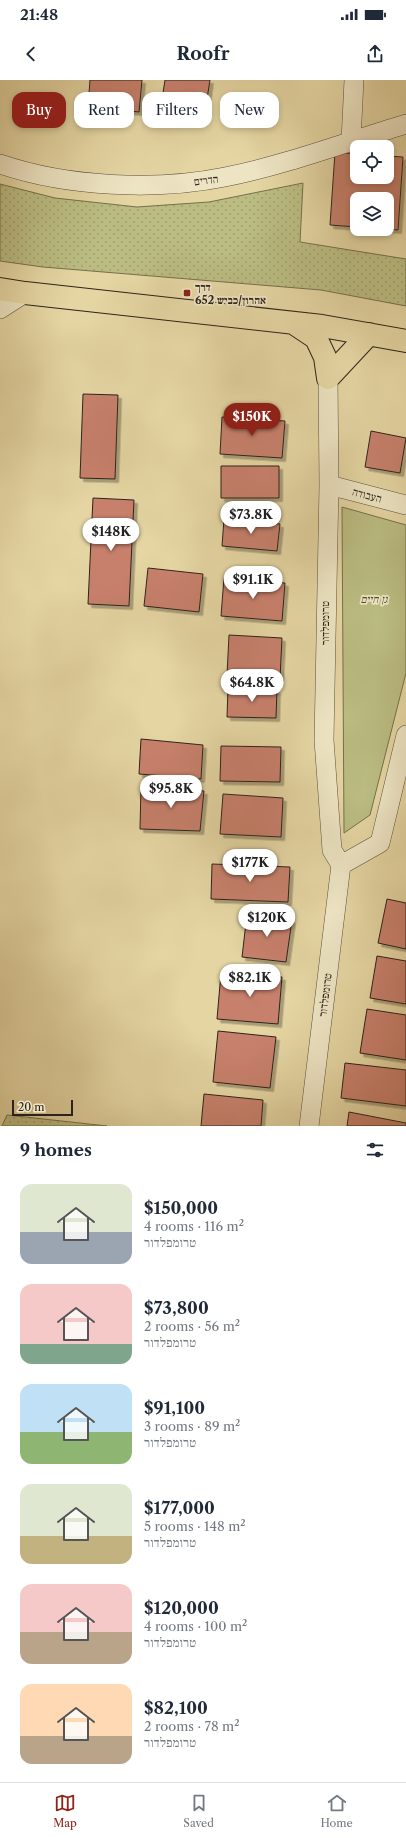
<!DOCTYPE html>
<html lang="en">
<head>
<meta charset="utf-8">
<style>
  body { margin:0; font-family:"Libre Caslon Text","Frank Ruhl Libre",serif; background:#f2f2f3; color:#1f2937; height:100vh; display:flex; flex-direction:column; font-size:15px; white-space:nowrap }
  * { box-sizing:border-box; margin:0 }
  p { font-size:13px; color:#747a83 }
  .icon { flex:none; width:22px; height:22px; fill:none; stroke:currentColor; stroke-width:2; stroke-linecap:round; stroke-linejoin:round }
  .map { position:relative; height:1046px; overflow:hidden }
  .panel { display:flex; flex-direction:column; background:#fff; flex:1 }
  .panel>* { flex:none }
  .banner { position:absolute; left:12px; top:12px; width:382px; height:36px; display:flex; gap:8px }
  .buttons { position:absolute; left:350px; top:60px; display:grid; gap:8px }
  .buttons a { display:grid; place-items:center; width:44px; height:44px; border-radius:8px; background:#fff; box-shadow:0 2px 6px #0003; font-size:20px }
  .scale { position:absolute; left:12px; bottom:10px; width:61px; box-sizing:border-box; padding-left:4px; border:2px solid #2e231b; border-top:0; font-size:11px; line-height:14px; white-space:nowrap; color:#2e231b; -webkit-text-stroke:3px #ede4c3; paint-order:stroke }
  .price { position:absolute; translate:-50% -34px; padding:0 9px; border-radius:14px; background:#fff; color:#222; font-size:13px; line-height:26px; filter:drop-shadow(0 1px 2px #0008) }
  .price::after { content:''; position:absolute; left:50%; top:24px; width:12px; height:9px; margin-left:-6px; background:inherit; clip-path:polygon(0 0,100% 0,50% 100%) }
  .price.active { background:#8f2418; color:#fff }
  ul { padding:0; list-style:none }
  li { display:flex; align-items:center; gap:12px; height:100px; padding:0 20px }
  li span { display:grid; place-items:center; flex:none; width:112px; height:80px; border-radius:12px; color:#555 }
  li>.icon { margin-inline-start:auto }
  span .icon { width:48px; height:48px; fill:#fffc; stroke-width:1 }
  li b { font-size:17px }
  h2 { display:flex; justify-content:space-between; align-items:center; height:48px; padding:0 20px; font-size:17px }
  .pill { padding:0 14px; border-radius:12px; background:#fff; box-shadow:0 2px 6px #0003; font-size:14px; line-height:36px }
  .pill.active { background:#8f2418; color:#fff }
  .status { display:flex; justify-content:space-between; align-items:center; height:28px; padding:0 20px; background:#fff; direction:ltr }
  .status svg { height:11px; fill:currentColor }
  header { display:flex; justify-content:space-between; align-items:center; height:52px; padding:0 20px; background:#fff; font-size:18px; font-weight:700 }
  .tab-bar { display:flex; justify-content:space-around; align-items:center; height:56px; border-top:1px solid #e0e1e3; background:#fff; font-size:11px; color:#747a83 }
  .tab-bar a { display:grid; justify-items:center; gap:2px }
  .tab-bar .active { color:#8f2418 }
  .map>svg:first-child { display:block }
</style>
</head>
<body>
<div class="status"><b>21:48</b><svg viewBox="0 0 49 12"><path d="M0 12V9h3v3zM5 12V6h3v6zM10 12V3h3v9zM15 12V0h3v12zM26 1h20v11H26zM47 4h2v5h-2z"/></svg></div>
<header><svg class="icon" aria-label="back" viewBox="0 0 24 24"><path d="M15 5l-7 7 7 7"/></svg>Roofr<svg class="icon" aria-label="share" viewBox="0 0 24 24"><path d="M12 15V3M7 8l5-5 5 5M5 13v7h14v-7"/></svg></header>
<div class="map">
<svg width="406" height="1046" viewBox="0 0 406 1046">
  <defs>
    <pattern id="grass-dots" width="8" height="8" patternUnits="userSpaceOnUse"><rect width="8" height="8" fill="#babc81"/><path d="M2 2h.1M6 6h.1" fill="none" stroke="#a0a16f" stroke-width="1.8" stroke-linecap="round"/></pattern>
    <filter id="shadow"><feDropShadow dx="3.5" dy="3.5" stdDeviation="0" flood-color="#0004"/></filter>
  </defs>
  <rect width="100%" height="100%" fill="#e4d5a2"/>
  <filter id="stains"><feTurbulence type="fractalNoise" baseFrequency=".005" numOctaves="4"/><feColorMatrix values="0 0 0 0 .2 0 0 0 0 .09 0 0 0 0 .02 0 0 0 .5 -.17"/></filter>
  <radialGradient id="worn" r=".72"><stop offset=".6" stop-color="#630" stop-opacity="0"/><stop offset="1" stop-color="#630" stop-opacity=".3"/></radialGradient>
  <path fill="url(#grass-dots)" stroke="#74704e" d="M 303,103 L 300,162 L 406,179 L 406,226 L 321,210 L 43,187 L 0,181 L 0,104 L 55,118 L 137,127 L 209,122 Z
    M 7,1035 L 107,1046 L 2,1046 Z"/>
  <path fill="#babc81" stroke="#74704e" d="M 342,427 L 406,445 L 406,593 L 370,735 L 344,753 Z"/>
  <path fill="#c7806c" stroke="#2e231b" filter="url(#shadow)" d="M 90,0 L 142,0 L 139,32 L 88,27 Z
    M 165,0 L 210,0 L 204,38 L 160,32 Z
    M 335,72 L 357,74 L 357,97 L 387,97 L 387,76 L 403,77 L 398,150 L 387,149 L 387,119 L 357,119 L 357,147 L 330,145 Z
    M 83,314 L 118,315 L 115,399 L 80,398 Z
    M 222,337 L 285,341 L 282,378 L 220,374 Z
    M 371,351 L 406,358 L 400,393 L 365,387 Z
    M 221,386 L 279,386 L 279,418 L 221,418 Z
    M 93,418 L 134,420 L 129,526 L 88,524 Z
    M 224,439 L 280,444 L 277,471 L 222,466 Z
    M 148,488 L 203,494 L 199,532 L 144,526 Z
    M 224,498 L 285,503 L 282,541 L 221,536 Z
    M 229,555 L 282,558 L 280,598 L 227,595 Z
    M 228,608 L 277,610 L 276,638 L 227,637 Z
    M 141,659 L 203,665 L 201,699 L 139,694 Z
    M 221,666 L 281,667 L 280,702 L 220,701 Z
    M 141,706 L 204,711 L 200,751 L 140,749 Z
    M 223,714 L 283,718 L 281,757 L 220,754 Z
    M 212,784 L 290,787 L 288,822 L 211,819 Z
    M 387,819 L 406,823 L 406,869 L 378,863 Z
    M 247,834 L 292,840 L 286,882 L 242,877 Z
    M 377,876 L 406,881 L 406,924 L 370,918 Z
    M 221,893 L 282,897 L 278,944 L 217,939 Z
    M 367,929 L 406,935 L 406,980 L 360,973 Z
    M 218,951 L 276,957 L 270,1008 L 213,1002 Z
    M 345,983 L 406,990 L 406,1026 L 341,1018 Z
    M 204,1014 L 263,1020 L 261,1046 L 201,1046 Z
    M 349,1032 L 406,1043 L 406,1046 L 347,1046 Z"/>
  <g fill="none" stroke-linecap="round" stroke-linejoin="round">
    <defs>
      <path id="street" d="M 351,61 L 354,0
        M 0,84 C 67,107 156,111 225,97 C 286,85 346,62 406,44
        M 0,229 L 25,213
        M 329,405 L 406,425
        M 341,785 L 380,763 L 406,655
        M 309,1046 L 341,785 L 332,770 L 324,660 L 329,405 L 328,298"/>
      <path id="primary" d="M 0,209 L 25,213 L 322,246 L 406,261
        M 295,244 L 316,258 L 325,277 L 328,298
        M 328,298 L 369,254"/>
    </defs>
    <use href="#street" stroke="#5c503d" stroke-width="20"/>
    <use href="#primary" stroke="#2e231b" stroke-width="24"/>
    <use href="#street" stroke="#ede4c3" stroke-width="19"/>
    <use href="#primary" stroke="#e4d5a2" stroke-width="22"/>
  </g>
  <rect fill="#8f2418" stroke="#ede4c3" stroke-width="1.5" x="183" y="209" width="8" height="8" rx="2"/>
  <g text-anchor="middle" stroke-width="3.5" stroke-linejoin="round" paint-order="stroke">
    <g font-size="11" fill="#2e231b" stroke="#ede4c3">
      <text transform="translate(206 100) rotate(-7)" y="4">הדרים</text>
      <text transform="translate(367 415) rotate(15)" y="4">העבודה</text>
      <text transform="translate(325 543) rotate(-90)" y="4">טרומפלדור</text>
      <text transform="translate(325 915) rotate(-83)" y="4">טרומפלדור</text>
    </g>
    <g font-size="11" font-weight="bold" fill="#2e231b" stroke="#ede4c3" text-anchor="start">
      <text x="195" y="211">דרך<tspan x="195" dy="13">אהרון/כביש 652</tspan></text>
    </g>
    <g font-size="11" font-style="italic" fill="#514934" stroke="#ede4c3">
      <text x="374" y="523">גן חיים</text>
    </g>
  </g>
  <rect width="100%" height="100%" filter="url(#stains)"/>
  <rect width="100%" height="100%" fill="url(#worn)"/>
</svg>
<div class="buttons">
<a><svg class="icon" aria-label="locate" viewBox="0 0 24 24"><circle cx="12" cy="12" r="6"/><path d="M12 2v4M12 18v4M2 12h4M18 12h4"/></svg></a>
<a><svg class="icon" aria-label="layers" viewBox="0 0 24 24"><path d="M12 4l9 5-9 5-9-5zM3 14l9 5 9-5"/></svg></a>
</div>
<div class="scale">20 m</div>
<b class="price active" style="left:252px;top:357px">$150K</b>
<b class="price" style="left:251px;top:455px">$73.8K</b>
<b class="price" style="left:111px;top:472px">$148K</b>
<b class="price" style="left:253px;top:520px">$91.1K</b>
<b class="price" style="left:252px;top:623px">$64.8K</b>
<b class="price" style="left:171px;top:729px">$95.8K</b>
<b class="price" style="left:250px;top:803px">$177K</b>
<b class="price" style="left:267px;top:858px">$120K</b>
<b class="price" style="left:250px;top:918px">$82.1K</b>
<div class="banner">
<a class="pill active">Buy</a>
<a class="pill">Rent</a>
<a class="pill">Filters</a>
<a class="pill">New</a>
</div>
</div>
<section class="panel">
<h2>9 homes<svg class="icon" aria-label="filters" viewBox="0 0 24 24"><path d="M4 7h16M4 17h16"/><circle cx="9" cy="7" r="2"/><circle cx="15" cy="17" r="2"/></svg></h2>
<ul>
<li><span style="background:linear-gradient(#dfe7d0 60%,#9aa5b1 0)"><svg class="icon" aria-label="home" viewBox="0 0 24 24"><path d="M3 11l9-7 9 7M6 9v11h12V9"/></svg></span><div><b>$150,000</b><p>4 rooms · 116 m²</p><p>טרומפלדור</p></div></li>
<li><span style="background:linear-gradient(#f6c9c9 75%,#7fa58c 0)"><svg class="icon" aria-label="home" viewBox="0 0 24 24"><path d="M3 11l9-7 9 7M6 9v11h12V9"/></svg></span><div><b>$73,800</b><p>2 rooms · 56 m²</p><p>טרומפלדור</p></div></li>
<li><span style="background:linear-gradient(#bfe0f5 60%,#8fb573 0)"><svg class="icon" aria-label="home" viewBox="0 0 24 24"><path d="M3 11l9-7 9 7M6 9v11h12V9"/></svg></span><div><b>$91,100</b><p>3 rooms · 89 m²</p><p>טרומפלדור</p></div></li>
<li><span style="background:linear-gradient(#dfe7d0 65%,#c2b280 0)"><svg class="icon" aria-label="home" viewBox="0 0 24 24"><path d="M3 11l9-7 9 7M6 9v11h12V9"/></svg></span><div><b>$177,000</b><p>5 rooms · 148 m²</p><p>טרומפלדור</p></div></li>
<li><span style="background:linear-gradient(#f6c9c9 60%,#b9a48a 0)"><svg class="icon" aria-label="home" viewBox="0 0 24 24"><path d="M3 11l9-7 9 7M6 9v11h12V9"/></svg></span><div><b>$120,000</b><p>4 rooms · 100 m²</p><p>טרומפלדור</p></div></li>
<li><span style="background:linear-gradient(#ffd9b3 65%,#b9a48a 0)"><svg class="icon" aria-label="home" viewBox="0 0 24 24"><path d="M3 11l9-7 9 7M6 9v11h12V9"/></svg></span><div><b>$82,100</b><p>2 rooms · 78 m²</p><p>טרומפלדור</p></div></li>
</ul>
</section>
<nav class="tab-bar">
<a class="active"><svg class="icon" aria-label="map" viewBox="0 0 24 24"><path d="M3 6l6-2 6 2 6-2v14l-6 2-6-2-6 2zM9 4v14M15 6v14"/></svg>Map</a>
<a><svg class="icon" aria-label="saved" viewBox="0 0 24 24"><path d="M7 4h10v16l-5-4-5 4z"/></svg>Saved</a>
<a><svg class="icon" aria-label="home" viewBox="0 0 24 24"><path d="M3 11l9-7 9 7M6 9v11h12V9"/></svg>Home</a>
</nav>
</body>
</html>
